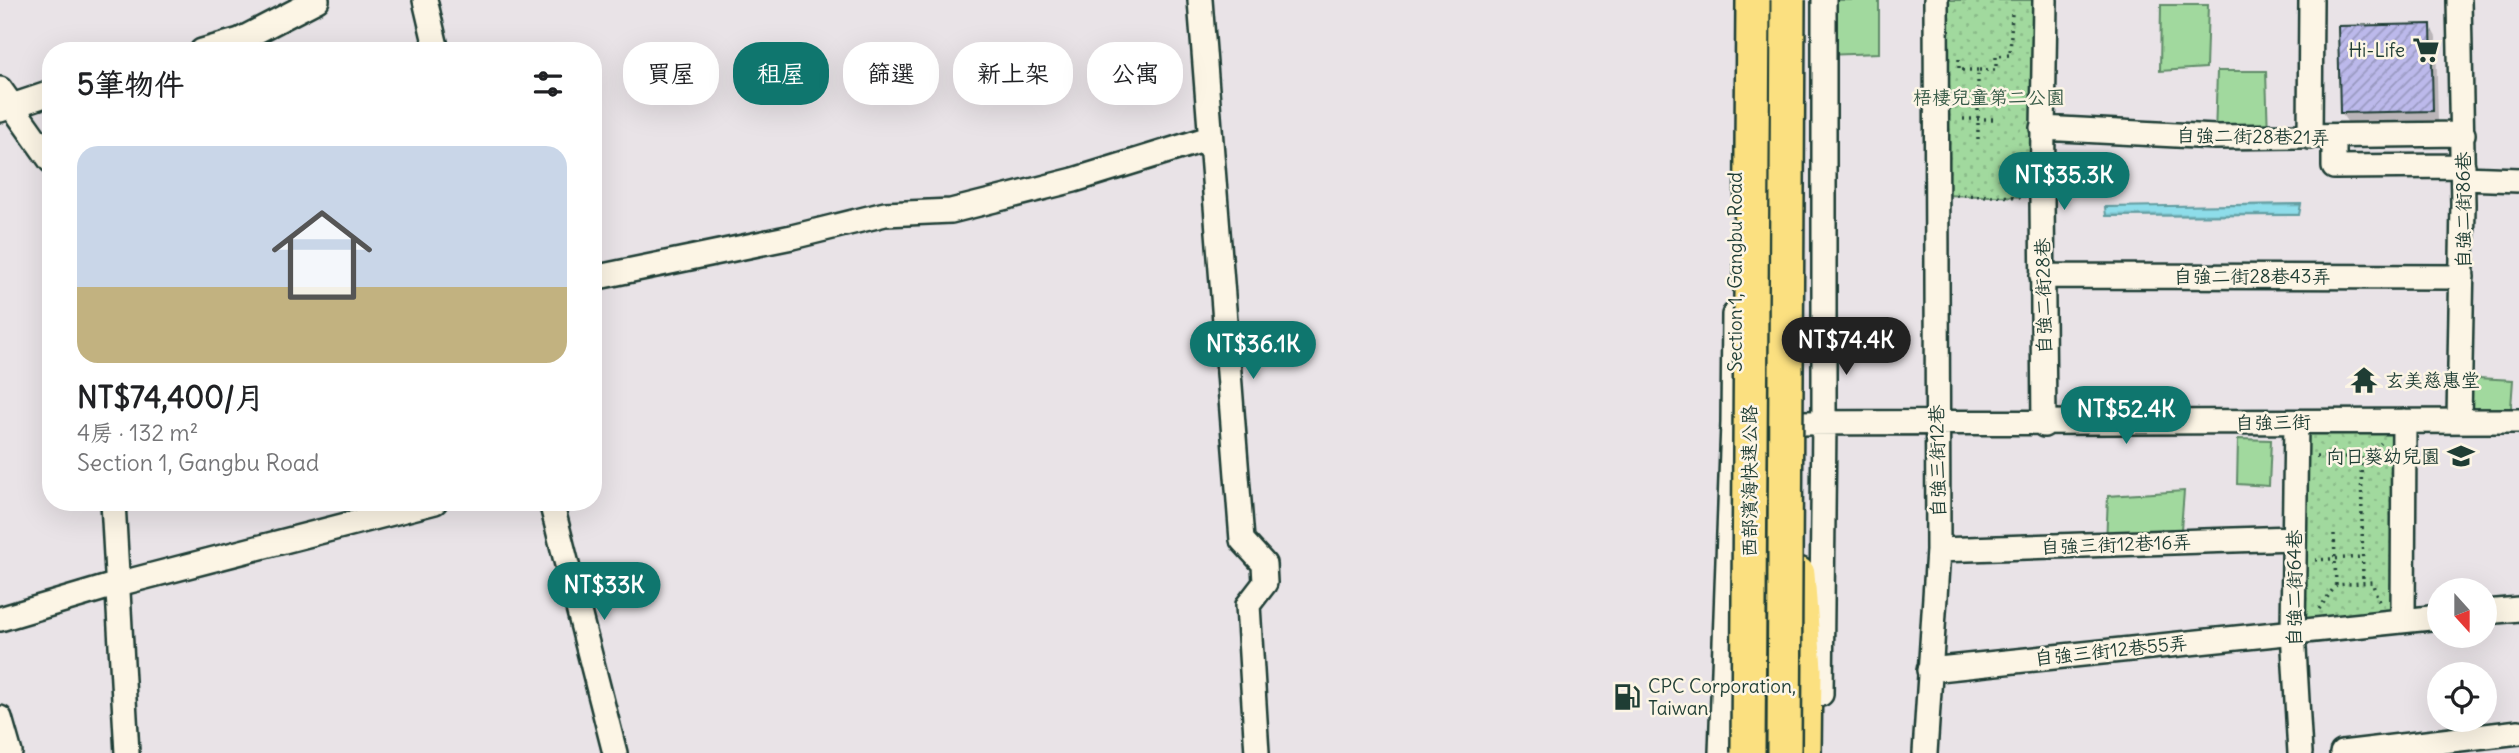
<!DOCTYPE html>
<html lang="zh-TW">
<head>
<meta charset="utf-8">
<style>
  body { margin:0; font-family:Delius,"LXGW WenKai TC",sans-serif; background:#f6f6f6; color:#202124; height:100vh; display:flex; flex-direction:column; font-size:26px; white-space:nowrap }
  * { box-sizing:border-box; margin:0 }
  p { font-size:23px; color:#757577 }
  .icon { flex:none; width:38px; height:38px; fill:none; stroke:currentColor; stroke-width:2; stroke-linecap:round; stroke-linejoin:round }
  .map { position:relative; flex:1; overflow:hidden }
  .sheet { position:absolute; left:42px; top:42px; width:560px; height:469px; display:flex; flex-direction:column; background:#fff; border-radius:28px; box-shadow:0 7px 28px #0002 }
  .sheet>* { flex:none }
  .top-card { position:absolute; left:623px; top:42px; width:665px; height:63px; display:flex; gap:14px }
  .needle { width:46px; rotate:159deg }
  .fabs { position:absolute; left:2427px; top:578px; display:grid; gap:14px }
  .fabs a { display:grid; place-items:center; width:70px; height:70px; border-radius:50%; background:#fff; box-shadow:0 7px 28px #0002; font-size:35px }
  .price { position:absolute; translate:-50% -60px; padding:0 16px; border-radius:24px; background:#0f766e; color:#fff; font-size:23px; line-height:46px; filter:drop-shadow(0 2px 4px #0008) }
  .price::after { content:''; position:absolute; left:50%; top:42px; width:21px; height:16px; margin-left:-10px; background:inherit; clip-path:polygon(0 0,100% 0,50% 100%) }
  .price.on { background:#222; color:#fff }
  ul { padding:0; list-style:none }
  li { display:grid; align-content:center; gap:14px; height:371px; padding:0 35px }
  li span { display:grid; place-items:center; height:217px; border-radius:21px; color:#555 }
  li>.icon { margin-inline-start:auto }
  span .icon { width:126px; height:126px; fill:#fffc; stroke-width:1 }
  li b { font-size:30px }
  h2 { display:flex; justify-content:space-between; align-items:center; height:84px; padding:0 35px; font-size:30px }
  .pill { padding:0 24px; border-radius:28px; background:#fff; box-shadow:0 7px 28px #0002; font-size:24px; line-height:63px }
  .pill.on { background:#0f766e; color:#fff }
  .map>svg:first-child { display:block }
</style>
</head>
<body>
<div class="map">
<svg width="2519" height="753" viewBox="0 0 2519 753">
  <defs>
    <pattern id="park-dots" width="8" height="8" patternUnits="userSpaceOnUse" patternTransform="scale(1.75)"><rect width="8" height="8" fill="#a1d99e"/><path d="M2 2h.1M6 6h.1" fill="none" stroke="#8abb89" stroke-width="1.8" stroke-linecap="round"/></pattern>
    <pattern id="water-rules" width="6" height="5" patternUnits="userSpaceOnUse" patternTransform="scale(1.75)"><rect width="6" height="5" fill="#8eddea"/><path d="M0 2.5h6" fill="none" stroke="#7abfc9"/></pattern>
    <pattern id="building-hatch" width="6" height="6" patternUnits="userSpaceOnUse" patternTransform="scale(1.75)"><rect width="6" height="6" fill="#bcb9eb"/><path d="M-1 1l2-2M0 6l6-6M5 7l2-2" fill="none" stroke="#9898bf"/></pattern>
  </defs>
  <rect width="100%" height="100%" fill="#e9e3e7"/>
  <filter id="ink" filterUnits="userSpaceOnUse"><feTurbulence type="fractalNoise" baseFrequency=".0143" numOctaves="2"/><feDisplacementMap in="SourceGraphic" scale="14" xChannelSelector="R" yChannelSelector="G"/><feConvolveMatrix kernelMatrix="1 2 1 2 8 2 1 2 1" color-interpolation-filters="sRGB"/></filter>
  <g filter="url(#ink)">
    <path fill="#a1d99e" stroke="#608b69" stroke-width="2" d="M 1824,0 L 1879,0 L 1879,53 L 1824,55 Z
      M 2161,5 L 2208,5 L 2206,68 L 2160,71 Z
      M 2217,71 L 2266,71 L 2268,137 L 2215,137 Z
      M 2460,377 L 2513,380 L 2510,421 L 2459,420 Z
      M 2238,439 L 2271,440 L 2269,486 L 2237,484 Z
      M 2184,491 L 2180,542 L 2106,544 L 2108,496 Z"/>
    <path fill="url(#park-dots)" stroke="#608b69" stroke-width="2" d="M 1936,0 L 2045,0 L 2042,197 L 1934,195 Z
      M 2404,421 L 2403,620 L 2293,631 L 2296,422 Z"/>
    <path fill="url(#water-rules)" stroke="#629da1" stroke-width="2" d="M 2301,204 L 2299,215 L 2106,216 L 2105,207 Z"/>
    <path fill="#0003" d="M 2430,26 L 2436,37 L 2438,121 L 2348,123 L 2341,113 Z"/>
    <path fill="url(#building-hatch)" stroke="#1f3d34" stroke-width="2" d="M 2431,24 L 2433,111 L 2340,113 L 2338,26 Z"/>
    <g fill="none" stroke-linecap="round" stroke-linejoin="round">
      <defs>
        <path id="minor" d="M 425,0 L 437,51
          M 1200,0 L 1242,540 L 1264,564 L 1265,583 L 1248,605 L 1257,753
          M 2459,0 L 2463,204 L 2459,420
          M 202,51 L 240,40 L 317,0
          M 0,89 L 51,161
          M 0,110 L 51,93
          M 2042,128 L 2215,137 L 2463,134
          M 2310,137 L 2311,0
          M 2334,137 L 2334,167 L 2463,166
          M 2463,178 L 2519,180
          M 2042,276 L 2462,277
          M 593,278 L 792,237 L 885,214 L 951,211 L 1074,180 L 1210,138
          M 2296,422 L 2293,631 L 2300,753
          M 1733,423 L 2519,421
          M 2044,425 L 2042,197 L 2045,0
          M 1767,431 L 1771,18
          M 113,502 L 127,753
          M 551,502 L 615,753
          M 1938,550 L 2293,538
          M 2485,612 L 2519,609
          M 0,619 L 118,584 L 435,502
          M 2403,620 L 2404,421
          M 1929,670 L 2440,617
          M 1821,694 L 1824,423 L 1824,0
          M 0,718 L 10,753
          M 1721,753 L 1733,423 L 1734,315
          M 1925,753 L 1938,550 L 1936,0
          M 2342,753 L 2519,732"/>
        <path id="highway" d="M 1798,574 L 1805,669 L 1804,753"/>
      </defs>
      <use href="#minor" stroke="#1f3d34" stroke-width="28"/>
      <use href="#highway" stroke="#1f3d34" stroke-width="38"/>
      <path stroke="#1f3d34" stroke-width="3.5" stroke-dasharray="2 5" stroke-linecap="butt" d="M 1959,59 L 1959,70 L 1978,70
        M 1963,119 L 1993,119
        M 1978,139 L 1978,70 L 1996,70 L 1996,56 L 2010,55 L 2012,13
        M 1956,195 L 2022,197
        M 2316,457 L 2368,457 L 2381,443
        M 2361,457 L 2363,582
        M 2334,534 L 2336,585
        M 2315,560 L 2362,557
        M 2319,609 L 2336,585 L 2372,582 L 2379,602"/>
      <use href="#minor" stroke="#fcf5e5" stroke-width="23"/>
      <use href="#highway" stroke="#fbe080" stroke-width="33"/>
      <defs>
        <path id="highway-bridge" d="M 1748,753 L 1753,0
          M 1784,753 L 1788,0"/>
      </defs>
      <use href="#highway-bridge" stroke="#1f3d34" stroke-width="38" stroke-linecap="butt"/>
      <use href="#highway-bridge" stroke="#fbe080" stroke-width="33"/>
    </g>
  </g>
  <defs>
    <symbol id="supermarket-bare" viewBox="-9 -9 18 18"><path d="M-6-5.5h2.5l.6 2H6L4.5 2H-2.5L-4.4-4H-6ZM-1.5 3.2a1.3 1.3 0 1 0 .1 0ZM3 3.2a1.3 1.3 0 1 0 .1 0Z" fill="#1f3d34" stroke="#fcf5e5" stroke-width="2.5" paint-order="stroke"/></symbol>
    <symbol id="temple-bare" viewBox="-9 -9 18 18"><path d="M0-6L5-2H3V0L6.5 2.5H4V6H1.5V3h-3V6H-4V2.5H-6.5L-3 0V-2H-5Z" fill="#1f3d34" stroke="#fcf5e5" stroke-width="2.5" paint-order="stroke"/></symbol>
    <symbol id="school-bare" viewBox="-9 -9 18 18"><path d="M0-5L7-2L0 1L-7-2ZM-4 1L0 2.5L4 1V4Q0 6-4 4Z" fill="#1f3d34" stroke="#fcf5e5" stroke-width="2.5" paint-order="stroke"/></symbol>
    <symbol id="fuel-bare" viewBox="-9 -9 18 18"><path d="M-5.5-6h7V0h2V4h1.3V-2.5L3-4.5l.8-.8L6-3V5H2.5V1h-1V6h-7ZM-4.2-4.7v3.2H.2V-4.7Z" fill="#1f3d34" stroke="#fcf5e5" stroke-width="2.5" paint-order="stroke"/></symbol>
  </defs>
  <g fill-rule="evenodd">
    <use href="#supermarket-bare" x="2407" y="31" width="38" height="38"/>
    <use href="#temple-bare" x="2345" y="361" width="38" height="38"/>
    <use href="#school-bare" x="2442" y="437" width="38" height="38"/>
    <use href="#fuel-bare" x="1608" y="678" width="38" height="38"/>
  </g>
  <g text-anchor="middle" stroke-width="5" stroke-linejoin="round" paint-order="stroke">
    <g font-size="19" fill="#1f3d34" stroke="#fcf5e5" text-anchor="end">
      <text x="2405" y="57">Hi-Life</text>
      <text x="2385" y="387" text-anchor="start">玄美慈惠堂</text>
      <text x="2440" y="463">向日葵幼兒園</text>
      <text x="1648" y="693" text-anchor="start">CPC Corporation,<tspan x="1648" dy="22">Taiwan</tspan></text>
    </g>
    <g font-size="19" fill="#395c49" stroke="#fcf5e5">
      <text x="1989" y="104">梧棲兒童第二公園</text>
    </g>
    <g font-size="19" fill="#1f3d34" stroke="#fcf5e5">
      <text transform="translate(2253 136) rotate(1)" y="7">自強二街28巷21弄</text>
      <text transform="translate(2463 210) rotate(-90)" y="7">自強二街86巷</text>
      <text transform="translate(1735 272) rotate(-90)" y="7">Section 1, Gangbu Road</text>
      <text x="2252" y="283">自強二街28巷43弄</text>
      <text transform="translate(2043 296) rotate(-91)" y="7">自強二街28巷</text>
      <text transform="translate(2273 422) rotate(-1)" y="7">自強三街</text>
      <text transform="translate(1937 461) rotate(-91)" y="7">自強三街12巷</text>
      <text transform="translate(1749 481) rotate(-90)" y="7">西部濱海快速公路</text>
      <text transform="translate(2116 544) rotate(-2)" y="7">自強三街12巷16弄</text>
      <text transform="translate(2294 588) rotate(-90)" y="7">自強二街64巷</text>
      <text transform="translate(2111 650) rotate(-6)" y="7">自強三街12巷55弄</text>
    </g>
  </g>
</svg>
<div class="fabs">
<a><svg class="needle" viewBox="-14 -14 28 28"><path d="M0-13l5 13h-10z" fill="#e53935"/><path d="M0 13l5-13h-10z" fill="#757577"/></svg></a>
<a><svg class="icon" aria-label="locate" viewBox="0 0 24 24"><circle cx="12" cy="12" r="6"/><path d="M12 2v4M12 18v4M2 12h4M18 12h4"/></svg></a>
</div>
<b class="price" style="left:2064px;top:212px">NT$35.3K</b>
<b class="price on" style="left:1846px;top:377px">NT$74.4K</b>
<b class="price" style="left:1253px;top:381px">NT$36.1K</b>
<b class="price" style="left:2126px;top:446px">NT$52.4K</b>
<b class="price" style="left:604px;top:622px">NT$33K</b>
<div class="top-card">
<a class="pill">買屋</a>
<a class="pill on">租屋</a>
<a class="pill">篩選</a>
<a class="pill">新上架</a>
<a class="pill">公寓</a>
</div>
<section class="sheet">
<h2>5筆物件<svg class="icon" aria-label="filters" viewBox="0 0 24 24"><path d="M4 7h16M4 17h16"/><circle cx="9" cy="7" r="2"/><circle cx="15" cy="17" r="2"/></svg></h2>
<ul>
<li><span style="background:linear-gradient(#c9d6e8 65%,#c2b280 0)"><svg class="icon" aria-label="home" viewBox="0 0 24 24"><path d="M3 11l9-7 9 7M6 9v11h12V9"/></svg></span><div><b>NT$74,400/月</b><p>4房 · 132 m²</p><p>Section 1, Gangbu Road</p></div></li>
</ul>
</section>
</div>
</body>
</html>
